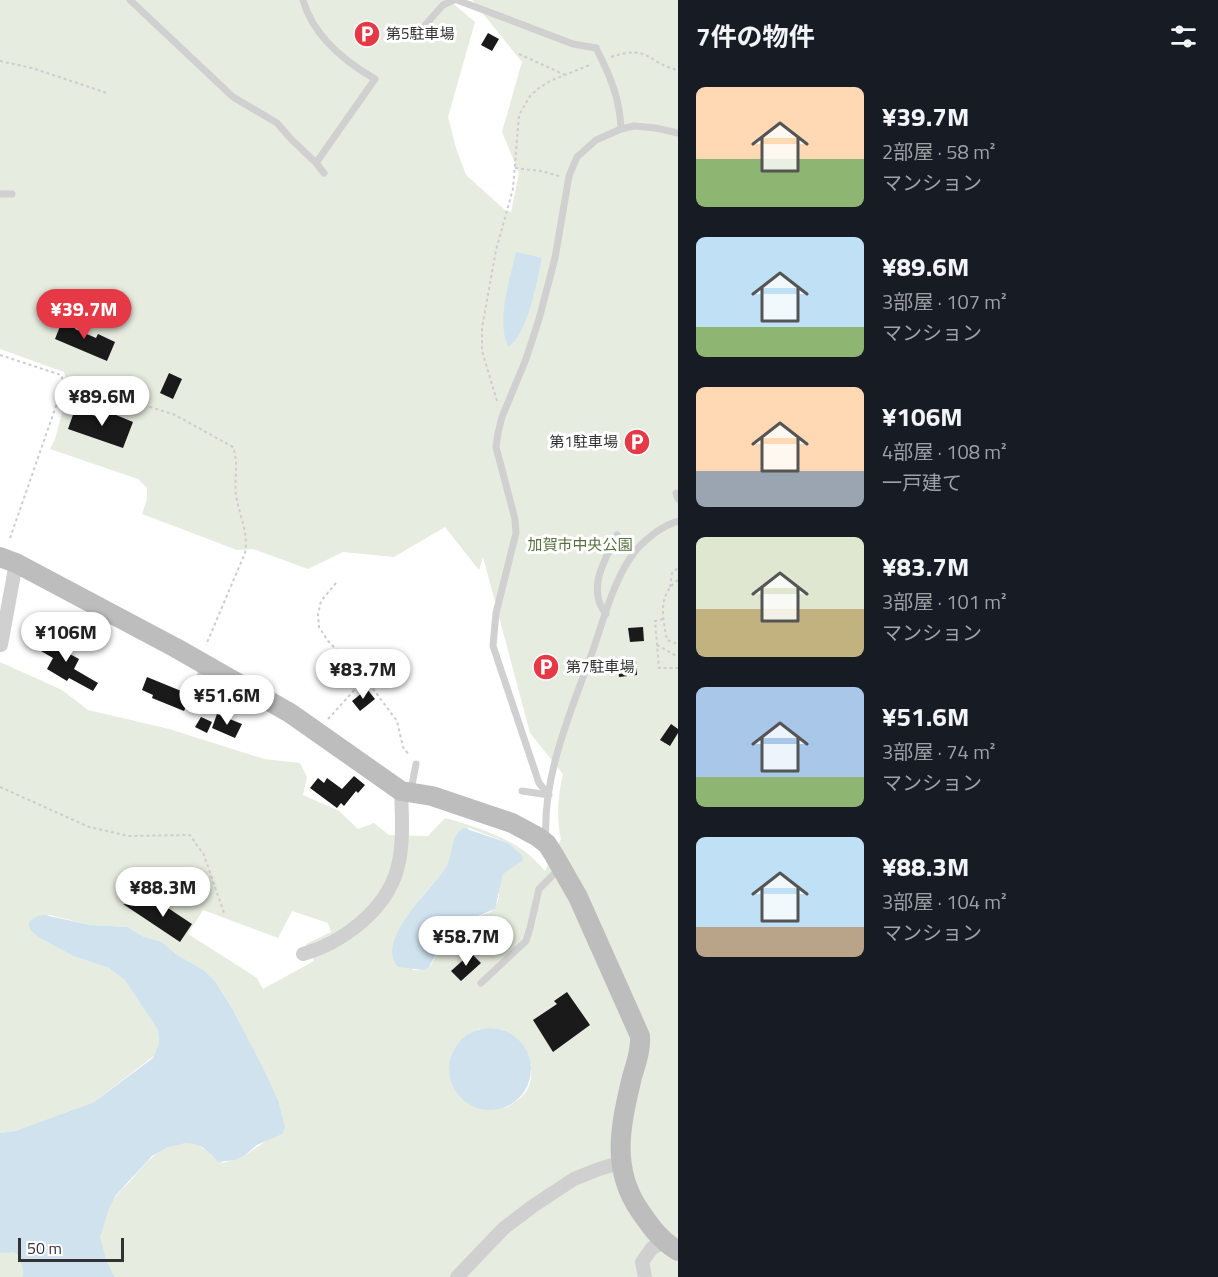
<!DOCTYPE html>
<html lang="ja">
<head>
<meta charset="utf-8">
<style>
  body { margin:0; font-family:"Titillium Web","Noto Sans JP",sans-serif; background:#20242c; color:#f1f3f6; height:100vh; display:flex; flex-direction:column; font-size:22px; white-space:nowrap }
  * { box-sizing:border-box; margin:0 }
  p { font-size:20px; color:#9ea1a6 }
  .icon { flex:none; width:33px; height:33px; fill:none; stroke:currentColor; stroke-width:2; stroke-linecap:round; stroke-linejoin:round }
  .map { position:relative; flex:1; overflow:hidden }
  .side { display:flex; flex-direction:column; background:#171b24; width:540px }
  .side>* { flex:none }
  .scale { position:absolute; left:18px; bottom:15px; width:106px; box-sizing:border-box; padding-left:6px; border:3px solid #333; border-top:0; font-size:16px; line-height:21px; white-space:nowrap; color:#333; -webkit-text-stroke:4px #fff; paint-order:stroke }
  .price { position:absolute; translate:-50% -51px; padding:0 14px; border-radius:21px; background:#fff; color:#222; font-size:20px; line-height:39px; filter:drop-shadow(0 2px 3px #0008) }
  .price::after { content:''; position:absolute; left:50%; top:36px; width:18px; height:14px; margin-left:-9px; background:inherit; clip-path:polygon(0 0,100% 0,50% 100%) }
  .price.current { background:#e63946; color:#fff }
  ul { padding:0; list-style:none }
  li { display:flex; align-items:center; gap:18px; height:150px; padding:0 18px }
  li span { display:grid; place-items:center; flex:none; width:168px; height:120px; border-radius:9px; color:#555 }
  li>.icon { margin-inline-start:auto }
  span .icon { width:72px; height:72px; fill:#fffc; stroke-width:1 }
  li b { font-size:26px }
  h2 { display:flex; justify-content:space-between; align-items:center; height:72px; padding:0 18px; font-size:26px }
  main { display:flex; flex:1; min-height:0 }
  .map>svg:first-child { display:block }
</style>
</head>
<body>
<main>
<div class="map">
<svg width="678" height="1277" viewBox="0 0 678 1277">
  <rect width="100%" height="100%" fill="#fff"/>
  <path fill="#e6ecdf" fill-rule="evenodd" d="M 0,0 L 449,0 L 475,22 L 448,117 L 456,148 L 466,175 L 505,210 L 511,212 L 519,173 L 502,132 L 522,62 L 472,0 L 678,0 L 678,1277 L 115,1277 C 109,1266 100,1252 100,1239 C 101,1226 107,1206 116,1196 C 120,1190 127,1185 132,1179 C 147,1161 162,1143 188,1143 C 203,1143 209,1157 223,1163 L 244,1156 L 266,1141 L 278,1100 L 233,1010 L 215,981 L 205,971 L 176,954 L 162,942 L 142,936 L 128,927 L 91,925 L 49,915 L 30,930 L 38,937 L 73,956 L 109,968 L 126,980 L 158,1030 L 159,1044 L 155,1055 L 94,1102 L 15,1131 L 0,1133 L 0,662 L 62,690 L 88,710 L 169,729 L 264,759 L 300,763 L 307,777 L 303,795 L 339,811 L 358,829 L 374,823 L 389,835 L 428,836 L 445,818 C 471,825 508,837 528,854 C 534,859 540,865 545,871 L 561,839 C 556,817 558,796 563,774 L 530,733 L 483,557 L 479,570 L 445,527 L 394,557 L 343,552 L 308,569 L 253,549 L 237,550 L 142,514 L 147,499 L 147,488 L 138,479 L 50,449 L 55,439 L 69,387 L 64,372 L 0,349 ZM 469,828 L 508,843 L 522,855 L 503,874 L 499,885 L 499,898 L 493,911 L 451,927 L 431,965 L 423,970 L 413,970 L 404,923 L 423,895 L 447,868 ZM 203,910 L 278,938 L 292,911 L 328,923 L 331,932 L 306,944 L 314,961 L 263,989 L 257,978 L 188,934 ZM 479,1029 C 485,1029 492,1028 498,1029 C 525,1033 539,1067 527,1090 C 523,1097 513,1104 505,1108 L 449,1071 C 451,1048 458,1040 479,1029 Z
    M 4,1252 L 14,1252 L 20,1257 L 23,1272 L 22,1277 L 0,1277 L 0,1253 Z"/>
  <path fill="#cfe2ee" d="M 516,252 L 542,258 C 537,280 528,335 508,347 C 496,319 510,280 516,252 Z
    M 464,828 L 508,843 L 522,855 L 523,860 L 503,874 L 495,909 L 451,927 L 429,967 L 423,970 L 398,967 C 374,942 431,889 445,869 C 454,857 449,835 464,828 Z
    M 44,915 L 91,925 L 128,927 L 142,936 L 162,942 L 176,954 L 205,971 L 215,981 L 233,1010 L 263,1068 L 278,1100 L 285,1127 L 282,1134 L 257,1145 L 244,1156 L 234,1160 L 219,1162 L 202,1147 L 194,1144 L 186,1143 L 168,1147 L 152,1156 L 116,1195 L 109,1208 L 100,1237 L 106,1260 L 115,1277 L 22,1277 L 23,1272 L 20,1257 L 14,1252 L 0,1253 L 0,1133 L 15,1131 L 94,1102 L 153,1058 L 159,1044 L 158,1030 L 125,980 L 109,968 L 73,956 L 38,937 L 30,930 L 29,923 C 33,917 37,916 44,915 Z
    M449 1069a41 41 0 1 1 82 0a41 41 0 1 1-82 0Z"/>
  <path fill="#1a1a1a" d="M 488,33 L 499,39 L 492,51 L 481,45 Z
    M 64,316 L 78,321 L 75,329 L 96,338 L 98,334 L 115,342 L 107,361 L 55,339 Z
    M 169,373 L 182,379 L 173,399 L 160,393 Z
    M 75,409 L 101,418 L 104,410 L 133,422 L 123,448 L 68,429 Z
    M 643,627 L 644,641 L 630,642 L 628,628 Z
    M 64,637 L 74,643 L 68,653 L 79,659 L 74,669 L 98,683 L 93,691 L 69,678 L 67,681 L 47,669 L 53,658 L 41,651 L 48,638 L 59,644 Z
    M 636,661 L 637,675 L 619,677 L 618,662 Z
    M 147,677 L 191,695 L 184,711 L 152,698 L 153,695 L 142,690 Z
    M 367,689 L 375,699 L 360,711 L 352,701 Z
    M 217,714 L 242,724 L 235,738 L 212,728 Z
    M 201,717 L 212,722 L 207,733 L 195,727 Z
    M 671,724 L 678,729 L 678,733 L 670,746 L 660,740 Z
    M 354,776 L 365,785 L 358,793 L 356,791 L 344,806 L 341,803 L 337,808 L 310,788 L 318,778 L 324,783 L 327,778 L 342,789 Z
    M 150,896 L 192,924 L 180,942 L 123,904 L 143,906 Z
    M 471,953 L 481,963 L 461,981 L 451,971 Z
    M 567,992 L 590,1025 L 553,1052 L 533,1020 L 557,1004 L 554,1001 Z"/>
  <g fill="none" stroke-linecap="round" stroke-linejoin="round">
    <path stroke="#cdcdcd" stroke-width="2" stroke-dasharray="3 3" stroke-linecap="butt" d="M 519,54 L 565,75
      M 611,57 C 651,44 646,63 678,70
      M 0,61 L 32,68 L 107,93
      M 515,168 L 541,171 L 559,176
      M 0,355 L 61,375 L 64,383 L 9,541
      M 64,379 L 175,415 L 233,447 C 239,464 234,479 236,495 C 239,515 249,533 245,553 L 206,645
      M 497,401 L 482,351 L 482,328 L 496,250 L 513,189 L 519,115 L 530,96 L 539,88 L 550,81 L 592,64
      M 678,580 C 657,595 663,619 667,640 L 678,644
      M 336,583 L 321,601 L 318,614 L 319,627 L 328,641 L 365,678 L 397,721 L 403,747 L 409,755
      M 670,587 L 672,573 L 678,568
      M 663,619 L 655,621 L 659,668 L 678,668
      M 657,645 L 678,657
      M 328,719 L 389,652
      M 0,787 L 89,827 L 129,836 L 190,835 L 204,855 L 224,913"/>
    <path stroke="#d0d0d0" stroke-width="7" d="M 130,0 L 233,97 L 277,123 L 291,139 L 316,163 L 324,173
      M 303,0 C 313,36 344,61 375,79 L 316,163
      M 457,0 L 573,44 L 596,48
      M 395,33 L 419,32 L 443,5 L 454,0
      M 0,194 L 12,194
      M 676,493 L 678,499
      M 606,614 C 586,590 605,559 617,535
      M 204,667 L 195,688 L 197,691 L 230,710
      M 411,790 L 416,764
      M 522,791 L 549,795 L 539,783 L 493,646 L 496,613 L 516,533 L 515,519 L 496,447 L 498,433 L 502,417 L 526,359 L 539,319 L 555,258 L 569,176 L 577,157 L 596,140 L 621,129 L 634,126 L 656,128 L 678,133
      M 546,840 C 542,775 572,709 593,650 C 604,618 615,575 637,549 C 648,537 662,526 678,521
      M 481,983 L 526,941 L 530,928 L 539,889 L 560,868"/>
    <path stroke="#d0d0d0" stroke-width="14" d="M 1,645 L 16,563
      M 303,954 C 342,943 385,911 397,870 C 404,845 402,816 401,791
      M 457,1277 L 504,1228 L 533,1206 L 574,1179 L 599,1169 L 620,1163
      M 645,1277 L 642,1262 L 652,1248 L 663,1242"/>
    <path stroke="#bdbdbd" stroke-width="20" d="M 0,557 L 16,563 L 176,648 L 290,713 L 401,791 L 432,796 L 512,823 L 538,837 L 547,844 L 554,855 L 578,897 L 640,1036 C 641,1051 636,1063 632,1077 C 621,1124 610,1168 640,1211 C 652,1228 660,1240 678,1251"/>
    <path stroke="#d0d0d0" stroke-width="7" d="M 596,48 C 610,75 620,99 621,129"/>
  </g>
  <defs>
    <symbol id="parking-disc" viewBox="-11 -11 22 22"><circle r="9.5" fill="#e63946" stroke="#fff"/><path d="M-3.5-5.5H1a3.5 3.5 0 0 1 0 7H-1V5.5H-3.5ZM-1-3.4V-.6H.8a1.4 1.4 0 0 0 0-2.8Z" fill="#fff"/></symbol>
  </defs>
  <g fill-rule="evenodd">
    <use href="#parking-disc" x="352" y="19" width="30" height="30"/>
    <use href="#parking-disc" x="622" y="427" width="30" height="30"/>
    <use href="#parking-disc" x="531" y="652" width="30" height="30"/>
  </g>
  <g text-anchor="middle" stroke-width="6" stroke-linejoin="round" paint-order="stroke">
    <g font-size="15" fill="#333" stroke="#fff" text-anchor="start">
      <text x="386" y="39">第5駐車場</text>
      <text x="618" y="447" text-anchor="end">第1駐車場</text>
      <text x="566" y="672">第7駐車場</text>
    </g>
    <g font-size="15" fill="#56703f" stroke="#fff">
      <text x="580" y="550">加賀市中央公園</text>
    </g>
  </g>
</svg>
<div class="scale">50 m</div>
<b class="price current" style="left:84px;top:340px">¥39.7M</b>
<b class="price" style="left:102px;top:427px">¥89.6M</b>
<b class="price" style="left:66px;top:663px">¥106M</b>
<b class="price" style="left:363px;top:700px">¥83.7M</b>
<b class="price" style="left:227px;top:726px">¥51.6M</b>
<b class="price" style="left:163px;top:918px">¥88.3M</b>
<b class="price" style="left:466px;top:967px">¥58.7M</b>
</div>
<section class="side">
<h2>7件の物件<svg class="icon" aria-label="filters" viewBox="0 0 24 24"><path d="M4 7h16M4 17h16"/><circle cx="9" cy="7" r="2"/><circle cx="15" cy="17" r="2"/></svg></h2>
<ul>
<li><span style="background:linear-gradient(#ffd9b3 60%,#8fb573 0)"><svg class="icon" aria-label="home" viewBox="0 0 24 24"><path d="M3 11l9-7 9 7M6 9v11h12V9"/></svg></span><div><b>¥39.7M</b><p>2部屋 · 58 m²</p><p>マンション</p></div></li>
<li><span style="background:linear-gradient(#bfe0f5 75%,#8fb573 0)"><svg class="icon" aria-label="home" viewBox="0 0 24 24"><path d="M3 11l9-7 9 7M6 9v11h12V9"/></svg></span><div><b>¥89.6M</b><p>3部屋 · 107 m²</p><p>マンション</p></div></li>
<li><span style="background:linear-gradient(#ffd9b3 70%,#9aa5b1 0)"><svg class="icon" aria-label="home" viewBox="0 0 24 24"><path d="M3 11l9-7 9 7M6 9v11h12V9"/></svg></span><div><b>¥106M</b><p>4部屋 · 108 m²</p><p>一戸建て</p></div></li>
<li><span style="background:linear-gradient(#dfe7d0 60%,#c2b280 0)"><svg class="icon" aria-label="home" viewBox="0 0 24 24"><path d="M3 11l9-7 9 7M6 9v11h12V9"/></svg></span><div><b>¥83.7M</b><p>3部屋 · 101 m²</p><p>マンション</p></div></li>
<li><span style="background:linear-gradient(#a9c7e8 75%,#8fb573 0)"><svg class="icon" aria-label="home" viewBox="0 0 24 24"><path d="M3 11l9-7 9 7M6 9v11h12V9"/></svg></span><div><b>¥51.6M</b><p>3部屋 · 74 m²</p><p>マンション</p></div></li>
<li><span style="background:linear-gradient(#bfe0f5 75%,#b9a48a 0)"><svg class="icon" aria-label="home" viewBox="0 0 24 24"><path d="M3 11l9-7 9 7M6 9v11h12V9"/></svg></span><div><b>¥88.3M</b><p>3部屋 · 104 m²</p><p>マンション</p></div></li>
</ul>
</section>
</main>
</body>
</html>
